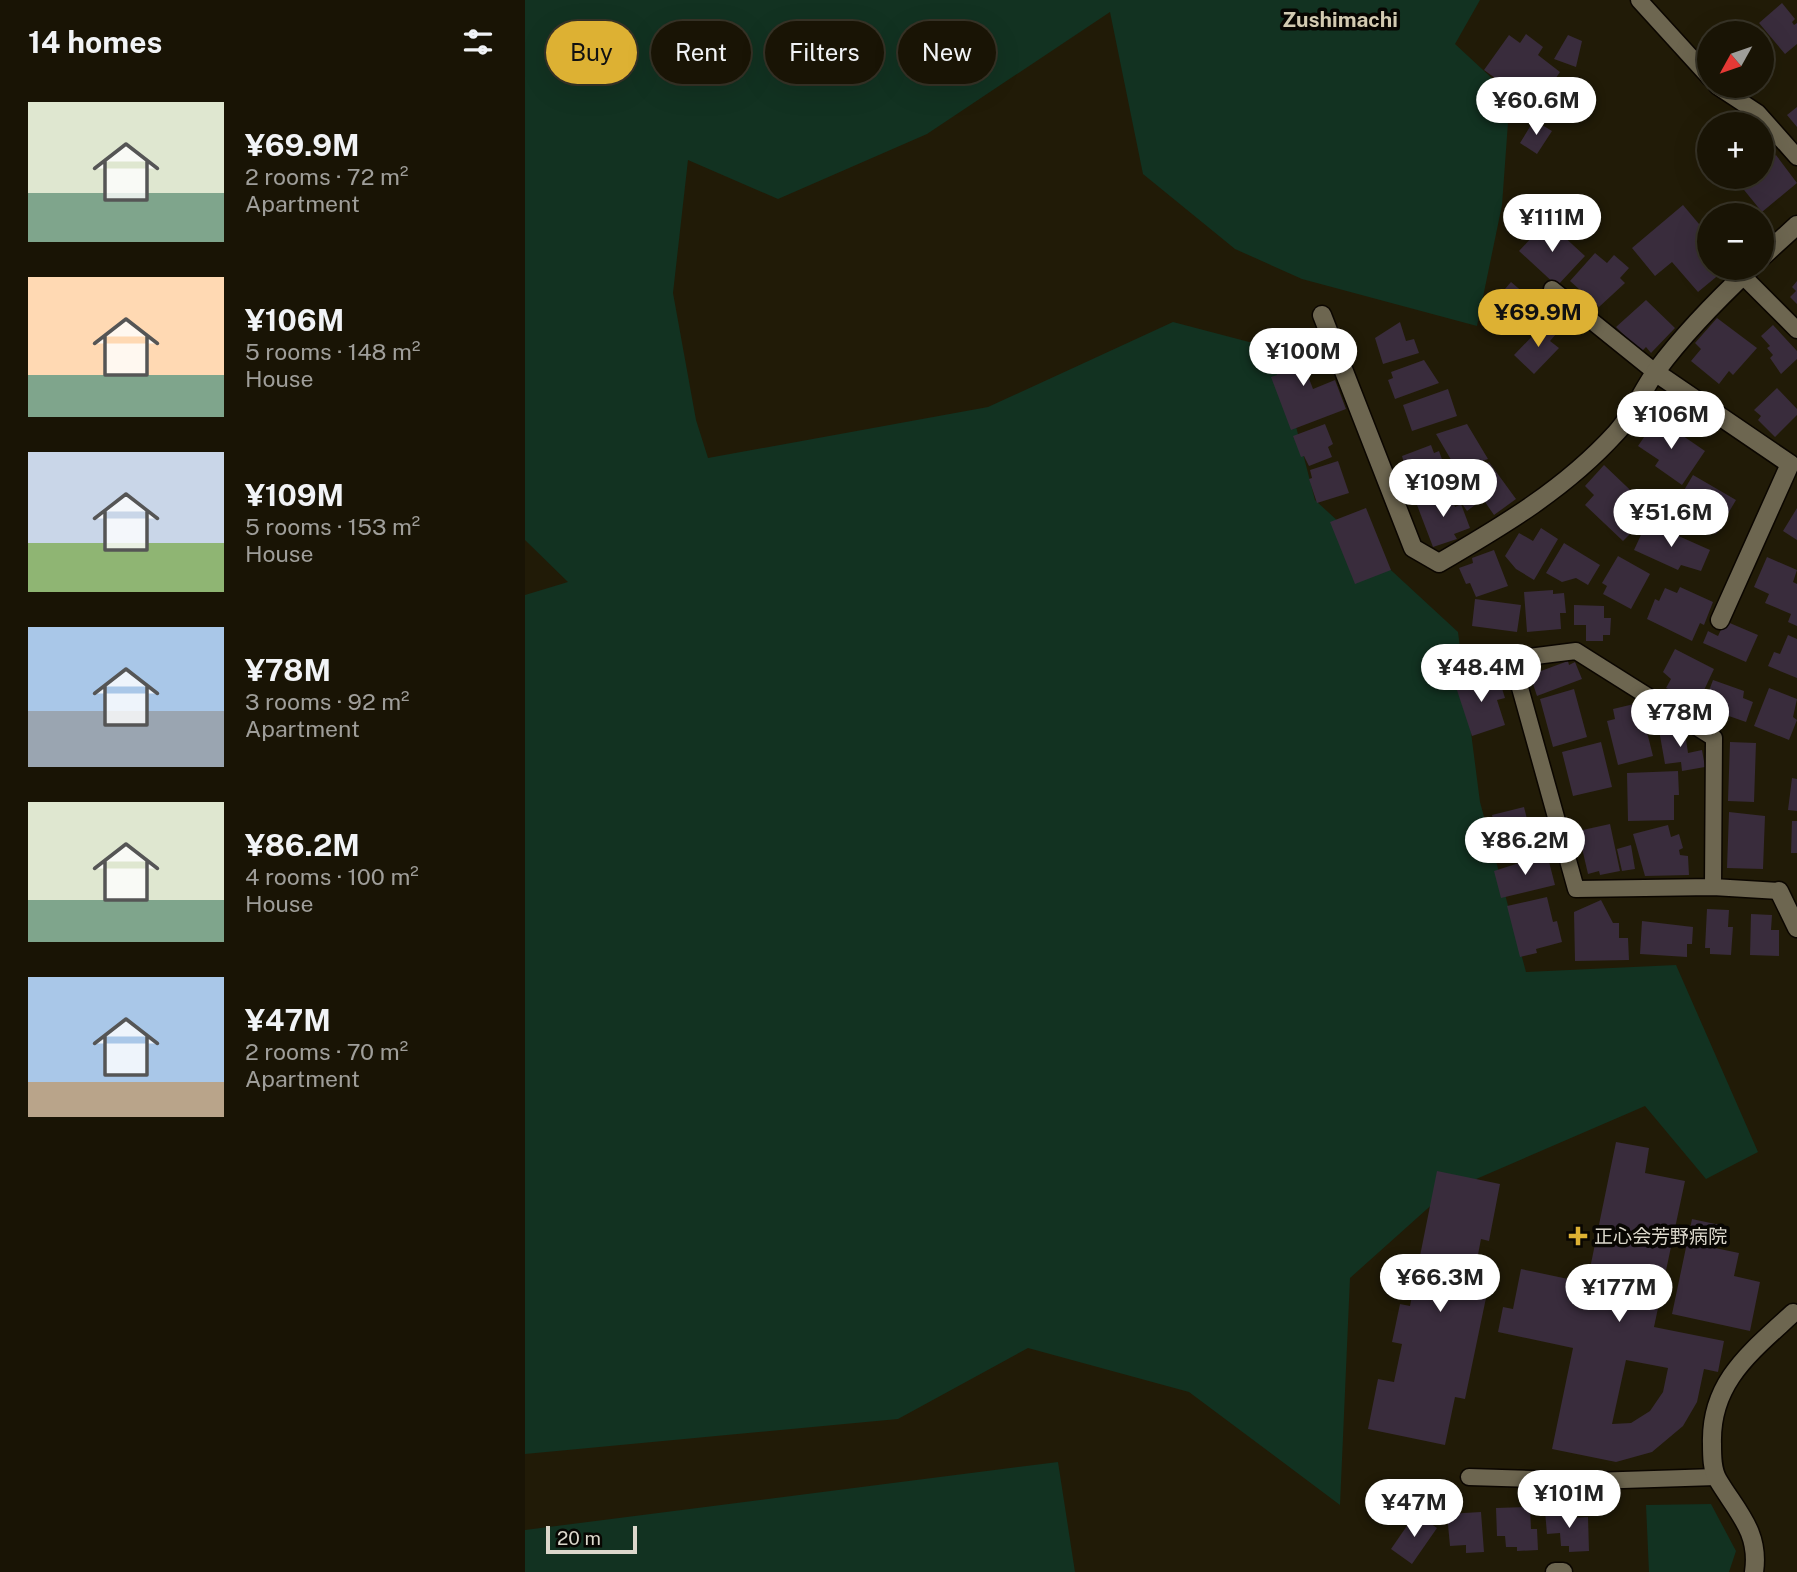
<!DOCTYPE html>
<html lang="en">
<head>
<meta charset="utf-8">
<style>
  body { margin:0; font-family:"Public Sans","Noto Sans JP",sans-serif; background:#262113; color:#f1f3f6; height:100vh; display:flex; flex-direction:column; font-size:26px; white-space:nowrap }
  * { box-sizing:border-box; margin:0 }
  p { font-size:23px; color:#9f9e9a }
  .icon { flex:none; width:38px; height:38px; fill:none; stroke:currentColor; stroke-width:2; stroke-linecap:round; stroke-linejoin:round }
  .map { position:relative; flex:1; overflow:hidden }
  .sheet { display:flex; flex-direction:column; background:#191405; width:525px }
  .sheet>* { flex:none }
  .guide { position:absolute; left:21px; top:21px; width:665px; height:63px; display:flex; gap:14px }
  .needle { width:46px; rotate:230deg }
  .controls { position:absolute; left:1172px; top:21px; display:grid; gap:14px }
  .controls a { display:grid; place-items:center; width:77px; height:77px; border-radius:50%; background:#191405; box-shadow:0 7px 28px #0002,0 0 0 2px #373327; font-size:35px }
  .scale { position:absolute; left:21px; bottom:18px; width:91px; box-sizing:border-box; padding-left:7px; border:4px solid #dcd8cc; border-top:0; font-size:19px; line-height:24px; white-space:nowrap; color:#dcd8cc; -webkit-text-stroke:5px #080602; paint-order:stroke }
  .price { position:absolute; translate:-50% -60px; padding:0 16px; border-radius:24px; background:#fff; color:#222; font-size:23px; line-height:46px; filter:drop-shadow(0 2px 4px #0008) }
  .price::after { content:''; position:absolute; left:50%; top:42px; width:21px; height:16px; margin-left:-10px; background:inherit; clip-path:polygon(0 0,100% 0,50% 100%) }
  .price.selected { background:#ddb133; color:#111 }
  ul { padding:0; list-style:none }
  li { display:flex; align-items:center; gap:21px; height:175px; padding:0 28px }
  li span { display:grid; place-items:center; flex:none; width:196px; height:140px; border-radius:0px; color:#555 }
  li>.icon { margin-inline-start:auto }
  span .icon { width:84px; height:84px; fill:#fffc; stroke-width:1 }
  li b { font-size:30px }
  h2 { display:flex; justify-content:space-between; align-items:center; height:84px; padding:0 28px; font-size:30px }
  .chip { padding:0 24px; border-radius:32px; background:#191405; box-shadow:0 7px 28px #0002,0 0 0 2px #373327; font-size:24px; line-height:63px }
  .chip.selected { background:#ddb133; color:#111 }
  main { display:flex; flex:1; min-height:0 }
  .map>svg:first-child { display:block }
</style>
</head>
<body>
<main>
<section class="sheet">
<h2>14 homes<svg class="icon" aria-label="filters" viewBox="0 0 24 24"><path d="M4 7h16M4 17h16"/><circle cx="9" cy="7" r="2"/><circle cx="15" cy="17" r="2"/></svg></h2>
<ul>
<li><span style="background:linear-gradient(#dfe7d0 65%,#7fa58c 0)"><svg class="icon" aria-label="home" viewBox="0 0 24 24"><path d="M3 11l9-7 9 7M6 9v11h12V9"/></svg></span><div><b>¥69.9M</b><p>2 rooms · 72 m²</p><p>Apartment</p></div></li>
<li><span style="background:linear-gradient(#ffd9b3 70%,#7fa58c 0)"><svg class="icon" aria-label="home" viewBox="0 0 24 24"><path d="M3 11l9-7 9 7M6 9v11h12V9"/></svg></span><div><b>¥106M</b><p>5 rooms · 148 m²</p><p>House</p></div></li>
<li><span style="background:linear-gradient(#c9d6e8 65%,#8fb573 0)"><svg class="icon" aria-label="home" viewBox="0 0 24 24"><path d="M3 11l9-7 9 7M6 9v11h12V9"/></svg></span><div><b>¥109M</b><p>5 rooms · 153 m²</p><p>House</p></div></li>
<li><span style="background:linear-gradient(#a9c7e8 60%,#9aa5b1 0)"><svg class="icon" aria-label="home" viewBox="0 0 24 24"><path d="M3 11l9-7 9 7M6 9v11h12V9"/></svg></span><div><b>¥78M</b><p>3 rooms · 92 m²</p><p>Apartment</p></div></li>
<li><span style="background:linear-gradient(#dfe7d0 70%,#7fa58c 0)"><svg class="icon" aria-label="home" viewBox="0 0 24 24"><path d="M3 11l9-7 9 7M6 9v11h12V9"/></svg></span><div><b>¥86.2M</b><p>4 rooms · 100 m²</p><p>House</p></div></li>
<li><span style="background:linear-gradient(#a9c7e8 75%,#b9a48a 0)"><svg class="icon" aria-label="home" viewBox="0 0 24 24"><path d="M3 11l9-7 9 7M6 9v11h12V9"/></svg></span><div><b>¥47M</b><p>2 rooms · 70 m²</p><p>Apartment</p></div></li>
</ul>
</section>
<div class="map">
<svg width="1272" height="1572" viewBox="0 0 1272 1572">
  <rect width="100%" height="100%" fill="#211b07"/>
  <path fill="#123221" d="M 0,0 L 955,0 L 930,44 L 985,95 L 977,205 L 952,326 L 777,279 L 710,249 L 618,174 L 585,12 L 402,134 L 253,199 L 163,160 L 148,293 L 171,420 L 183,458 L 463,407 L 648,322 L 751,349 L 790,500 L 933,632 L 955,802 L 1001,972 L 1151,965 L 1233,1152 L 1181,1179 L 1120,1106 L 921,1192 L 825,1278 L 815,1505 L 664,1392 L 503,1348 L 373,1419 L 0,1454 L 0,595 L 43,582 L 0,540 Z
    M 533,1462 L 550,1572 L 0,1572 L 0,1530 Z
    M 1186,1504 L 1211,1551 L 1204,1572 L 1124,1572 L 1121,1505 Z"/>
  <path fill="#392c3c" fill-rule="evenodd" d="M 1257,3 L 1270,19 L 1267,22 L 1269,25 L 1272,23 L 1272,44 L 1260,54 L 1234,23 Z
    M 1001,34 L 1018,47 L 1013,55 L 1035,72 L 1022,91 L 1030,97 L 1018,113 L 959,70 L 984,35 L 995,43 Z
    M 1043,35 L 1057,41 L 1051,67 L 1029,59 Z
    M 1237,56 L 1249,71 L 1237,80 Z
    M 1216,86 L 1230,86 L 1222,93 Z
    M 1272,107 L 1272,127 L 1262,115 Z
    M 1009,120 L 1027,131 L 1012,154 L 995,143 Z
    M 1251,155 L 1272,183 L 1237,212 L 1215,185 L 1224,177 L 1237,177 L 1237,166 Z
    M 1158,205 L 1185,237 L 1185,268 L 1202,268 L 1173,292 L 1147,262 L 1130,276 L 1107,248 Z
    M 1022,221 L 1060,256 L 1032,286 L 994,251 Z
    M 1070,253 L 1082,263 L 1089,255 L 1104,268 L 1095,278 L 1100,283 L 1074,307 L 1045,281 Z
    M 1272,281 L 1272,304 L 1265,297 L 1271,291 L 1267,287 Z
    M 986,282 L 1013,305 L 997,323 L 995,321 L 987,328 L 979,322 L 981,317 L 974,296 Z
    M 1121,300 L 1150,328 L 1126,353 L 1121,347 L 1116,352 L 1091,327 Z
    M 1192,318 L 1232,348 L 1208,375 L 1204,371 L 1194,384 L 1166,361 L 1176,349 L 1170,343 Z
    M 875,322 L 881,341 L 889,339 L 894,353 L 858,364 L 850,338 Z
    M 1020,323 L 1031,334 L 1025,341 L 1034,348 L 1009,374 L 989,355 Z
    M 1248,325 L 1272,351 L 1272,359 L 1256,374 L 1245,358 L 1248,355 L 1242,348 L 1245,346 L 1236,336 Z
    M 780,341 L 789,364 L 780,368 L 788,389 L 810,380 L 821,409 L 766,430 L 746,377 L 752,375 L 744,354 Z
    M 899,360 L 914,383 L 870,399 L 863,380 L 868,378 L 866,372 Z
    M 1252,388 L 1272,409 L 1272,415 L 1250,437 L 1233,420 L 1236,416 L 1229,410 Z
    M 923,389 L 932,416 L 887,431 L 878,405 Z
    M 1132,418 L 1180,451 L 1157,485 L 1130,466 L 1134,460 L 1113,446 Z
    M 800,424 L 808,444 L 803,447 L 807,457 L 784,466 L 779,456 L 776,457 L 768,436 Z
    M 942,424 L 963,459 L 932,470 L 911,434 Z
    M 906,445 L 909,453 L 914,451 L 924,479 L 883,493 L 873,465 L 879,463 L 877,456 Z
    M 813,461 L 824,493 L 792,503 L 784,479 L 787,478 L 785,470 Z
    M 964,462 L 991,499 L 969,515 L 958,499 L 942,511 L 927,489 Z
    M 1079,465 L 1122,506 L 1111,519 L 1116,523 L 1098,541 L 1060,505 L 1069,495 L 1060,486 Z
    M 1168,475 L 1211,500 L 1191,534 L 1148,509 Z
    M 925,493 L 930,507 L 936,504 L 945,528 L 929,534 L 932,539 L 908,547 L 892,505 Z
    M 841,508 L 866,570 L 830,584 L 805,522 Z
    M 1272,508 L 1272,540 L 1258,531 Z
    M 1122,522 L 1185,550 L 1176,571 L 1156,565 L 1153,570 L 1109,550 Z
    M 1016,528 L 1033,539 L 1009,580 L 991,569 L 980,556 L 994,533 L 1008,541 Z
    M 1039,543 L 1075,565 L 1063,585 L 1051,578 L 1037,582 L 1021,573 Z
    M 969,550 L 983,586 L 951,597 L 945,583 L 941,584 L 934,568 L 948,563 L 947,558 Z
    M 1093,556 L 1125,574 L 1106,609 L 1078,594 L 1082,586 L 1077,583 Z
    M 1242,557 L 1272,570 L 1268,582 L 1272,584 L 1272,626 L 1263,622 L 1266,614 L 1240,603 L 1244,594 L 1229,587 Z
    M 1155,587 L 1188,602 L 1179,625 L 1175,623 L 1167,641 L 1122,619 L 1130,599 L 1134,601 L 1140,588 L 1152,593 Z
    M 1028,590 L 1028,594 L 1039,593 L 1041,613 L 1035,613 L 1036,629 L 1002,632 L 999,592 Z
    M 950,599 L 996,605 L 992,632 L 947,626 Z
    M 1049,605 L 1079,606 L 1079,618 L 1086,618 L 1085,635 L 1078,635 L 1078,641 L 1061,641 L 1061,625 L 1049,625 Z
    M 1200,621 L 1233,635 L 1221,662 L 1178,643 L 1183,631 L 1193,636 Z
    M 1263,635 L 1272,639 L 1272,678 L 1243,666 L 1249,652 L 1255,654 Z
    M 1150,649 L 1189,669 L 1173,703 L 1141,688 L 1146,679 L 1138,672 Z
    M 1043,661 L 1044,665 L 1050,662 L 1057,679 L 1012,696 L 1005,675 Z
    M 963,673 L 967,685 L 975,682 L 980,698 L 972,700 L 980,725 L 947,736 L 930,684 Z
    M 1188,680 L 1219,691 L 1218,698 L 1228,702 L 1221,722 L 1178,707 Z
    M 1244,688 L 1272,699 L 1268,717 L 1272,720 L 1264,740 L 1229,726 Z
    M 1049,689 L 1062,737 L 1028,747 L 1015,699 Z
    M 1109,704 L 1111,713 L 1117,712 L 1128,756 L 1093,765 L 1082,721 L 1090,719 L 1088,709 Z
    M 1159,726 L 1163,753 L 1177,750 L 1180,767 L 1157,771 L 1156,762 L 1140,764 L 1134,730 Z
    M 1076,742 L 1087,787 L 1048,796 L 1037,752 Z
    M 1205,742 L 1231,743 L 1229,802 L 1203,801 Z
    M 1153,771 L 1154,795 L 1149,795 L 1149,820 L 1103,821 L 1102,773 Z
    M 1267,778 L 1272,779 L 1272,811 L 1263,810 Z
    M 999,807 L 1007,839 L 975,847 L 967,815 Z
    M 1204,812 L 1240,816 L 1238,869 L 1202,868 Z
    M 1267,821 L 1272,821 L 1272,853 L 1266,853 Z
    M 1085,824 L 1095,871 L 1075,875 L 1074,871 L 1063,874 L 1053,831 Z
    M 1143,825 L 1146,837 L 1154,834 L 1158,848 L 1154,850 L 1155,855 L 1163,856 L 1164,875 L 1120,876 L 1108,834 Z
    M 1106,845 L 1110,869 L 1097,871 L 1092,849 Z
    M 1022,854 L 1030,885 L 976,898 L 969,871 Z
    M 1022,897 L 1028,922 L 1032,921 L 1037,942 L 1011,949 L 1012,953 L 995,957 L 982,906 Z
    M 1076,900 L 1088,923 L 1094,923 L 1094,938 L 1103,938 L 1104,960 L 1050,961 L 1049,912 Z
    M 1182,909 L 1204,910 L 1203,927 L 1208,927 L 1206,955 L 1185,954 L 1185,948 L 1180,948 Z
    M 1226,914 L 1247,915 L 1246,930 L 1254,930 L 1254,956 L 1225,955 Z
    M 1117,921 L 1168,927 L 1167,944 L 1162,944 L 1162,957 L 1115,954 Z
    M 1091,1142 L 1124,1148 L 1120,1173 L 1160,1181 L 1129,1327 L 1199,1341 L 1193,1372 L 1179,1369 L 1172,1402 L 1158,1426 L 1127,1452 L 1091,1462 L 1027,1449 L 1048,1348 L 973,1332 L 978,1307 L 988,1309 L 996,1269 L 1062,1283 ZM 1101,1360 L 1143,1368 L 1138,1392 L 1125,1411 L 1106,1423 L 1087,1424 Z
    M 912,1171 L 975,1184 L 964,1241 L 956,1239 L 951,1265 L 967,1269 L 940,1399 L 930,1397 L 920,1445 L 843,1429 L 853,1379 L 869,1382 L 877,1344 L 867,1342 L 875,1304 L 885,1306 Z
    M 1167,1219 L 1195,1225 L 1190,1248 L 1214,1253 L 1209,1276 L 1235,1282 L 1225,1331 L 1147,1314 Z
    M 1005,1507 L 1006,1529 L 1012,1529 L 1013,1550 L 992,1551 L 992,1547 L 981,1547 L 980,1536 L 972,1536 L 971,1508 Z
    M 1046,1510 L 1047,1518 L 1063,1517 L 1064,1551 L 1044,1552 L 1044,1546 L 1036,1546 L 1035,1533 L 1022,1534 L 1020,1511 Z
    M 956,1512 L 959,1552 L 941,1553 L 941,1545 L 925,1546 L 922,1514 Z
    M 888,1517 L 897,1523 L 899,1519 L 912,1528 L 887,1564 L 866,1549 Z"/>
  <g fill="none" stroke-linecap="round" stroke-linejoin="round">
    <defs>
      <path id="lane" d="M 1114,0 L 1185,78
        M 1192,86 L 1233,113 L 1272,157
        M 1218,276 L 1272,330
        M 1027,289 L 1130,372
        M 1188,887 L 1189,738 L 1051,651 L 987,659 L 1051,889 L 1188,887 L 1254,891
        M 944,1477 L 1067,1481 L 1191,1477"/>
      <path id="street" d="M 1237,257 L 1272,225
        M 797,315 L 888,548 L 914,563 C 979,525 1040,489 1091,433 C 1108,415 1117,390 1132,370 C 1160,332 1192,300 1226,268
        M 1130,372 L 1265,464 L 1195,620
        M 1254,891 L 1272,928
        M 1030,1572 L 1038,1572
        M 1229,1572 C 1235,1532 1212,1512 1193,1480 C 1187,1470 1187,1456 1187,1444 C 1185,1382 1226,1352 1268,1313"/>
    </defs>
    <use href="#lane" stroke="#0b0600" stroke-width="19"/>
    <use href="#street" stroke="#0b0600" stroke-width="21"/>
    <use href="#lane" stroke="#6d6650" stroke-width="16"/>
    <use href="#street" stroke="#6d6650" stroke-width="18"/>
  </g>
  <path fill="#ddb133" stroke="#080602" stroke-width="2.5" d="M1049.5 1225.5h7v7h7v7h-7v7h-7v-7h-7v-7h7z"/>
  <g text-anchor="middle" stroke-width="7" stroke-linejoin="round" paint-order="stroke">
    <g font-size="19" fill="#dcd8cc" stroke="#080602" text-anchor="start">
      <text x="1069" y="1243">正心会芳野病院</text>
    </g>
    <g font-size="21" font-weight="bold" fill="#d2cab1" stroke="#080602">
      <text x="815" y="27">Zushimachi</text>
    </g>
  </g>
</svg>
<div class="controls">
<a><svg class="needle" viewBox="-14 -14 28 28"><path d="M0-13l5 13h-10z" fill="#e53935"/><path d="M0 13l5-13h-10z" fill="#9f9e9a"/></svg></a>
<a>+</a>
<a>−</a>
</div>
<div class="scale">20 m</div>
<b class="price" style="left:1011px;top:137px">¥60.6M</b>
<b class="price" style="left:1027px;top:254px">¥111M</b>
<b class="price selected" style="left:1013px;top:349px">¥69.9M</b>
<b class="price" style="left:778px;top:388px">¥100M</b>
<b class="price" style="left:1146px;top:451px">¥106M</b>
<b class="price" style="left:918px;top:519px">¥109M</b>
<b class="price" style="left:1146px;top:549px">¥51.6M</b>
<b class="price" style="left:956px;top:704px">¥48.4M</b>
<b class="price" style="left:1155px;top:749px">¥78M</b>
<b class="price" style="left:1000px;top:877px">¥86.2M</b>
<b class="price" style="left:915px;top:1314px">¥66.3M</b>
<b class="price" style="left:1094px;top:1324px">¥177M</b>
<b class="price" style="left:1044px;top:1530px">¥101M</b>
<b class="price" style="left:889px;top:1539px">¥47M</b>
<div class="guide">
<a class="chip selected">Buy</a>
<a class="chip">Rent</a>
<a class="chip">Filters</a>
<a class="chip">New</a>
</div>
</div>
</main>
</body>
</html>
